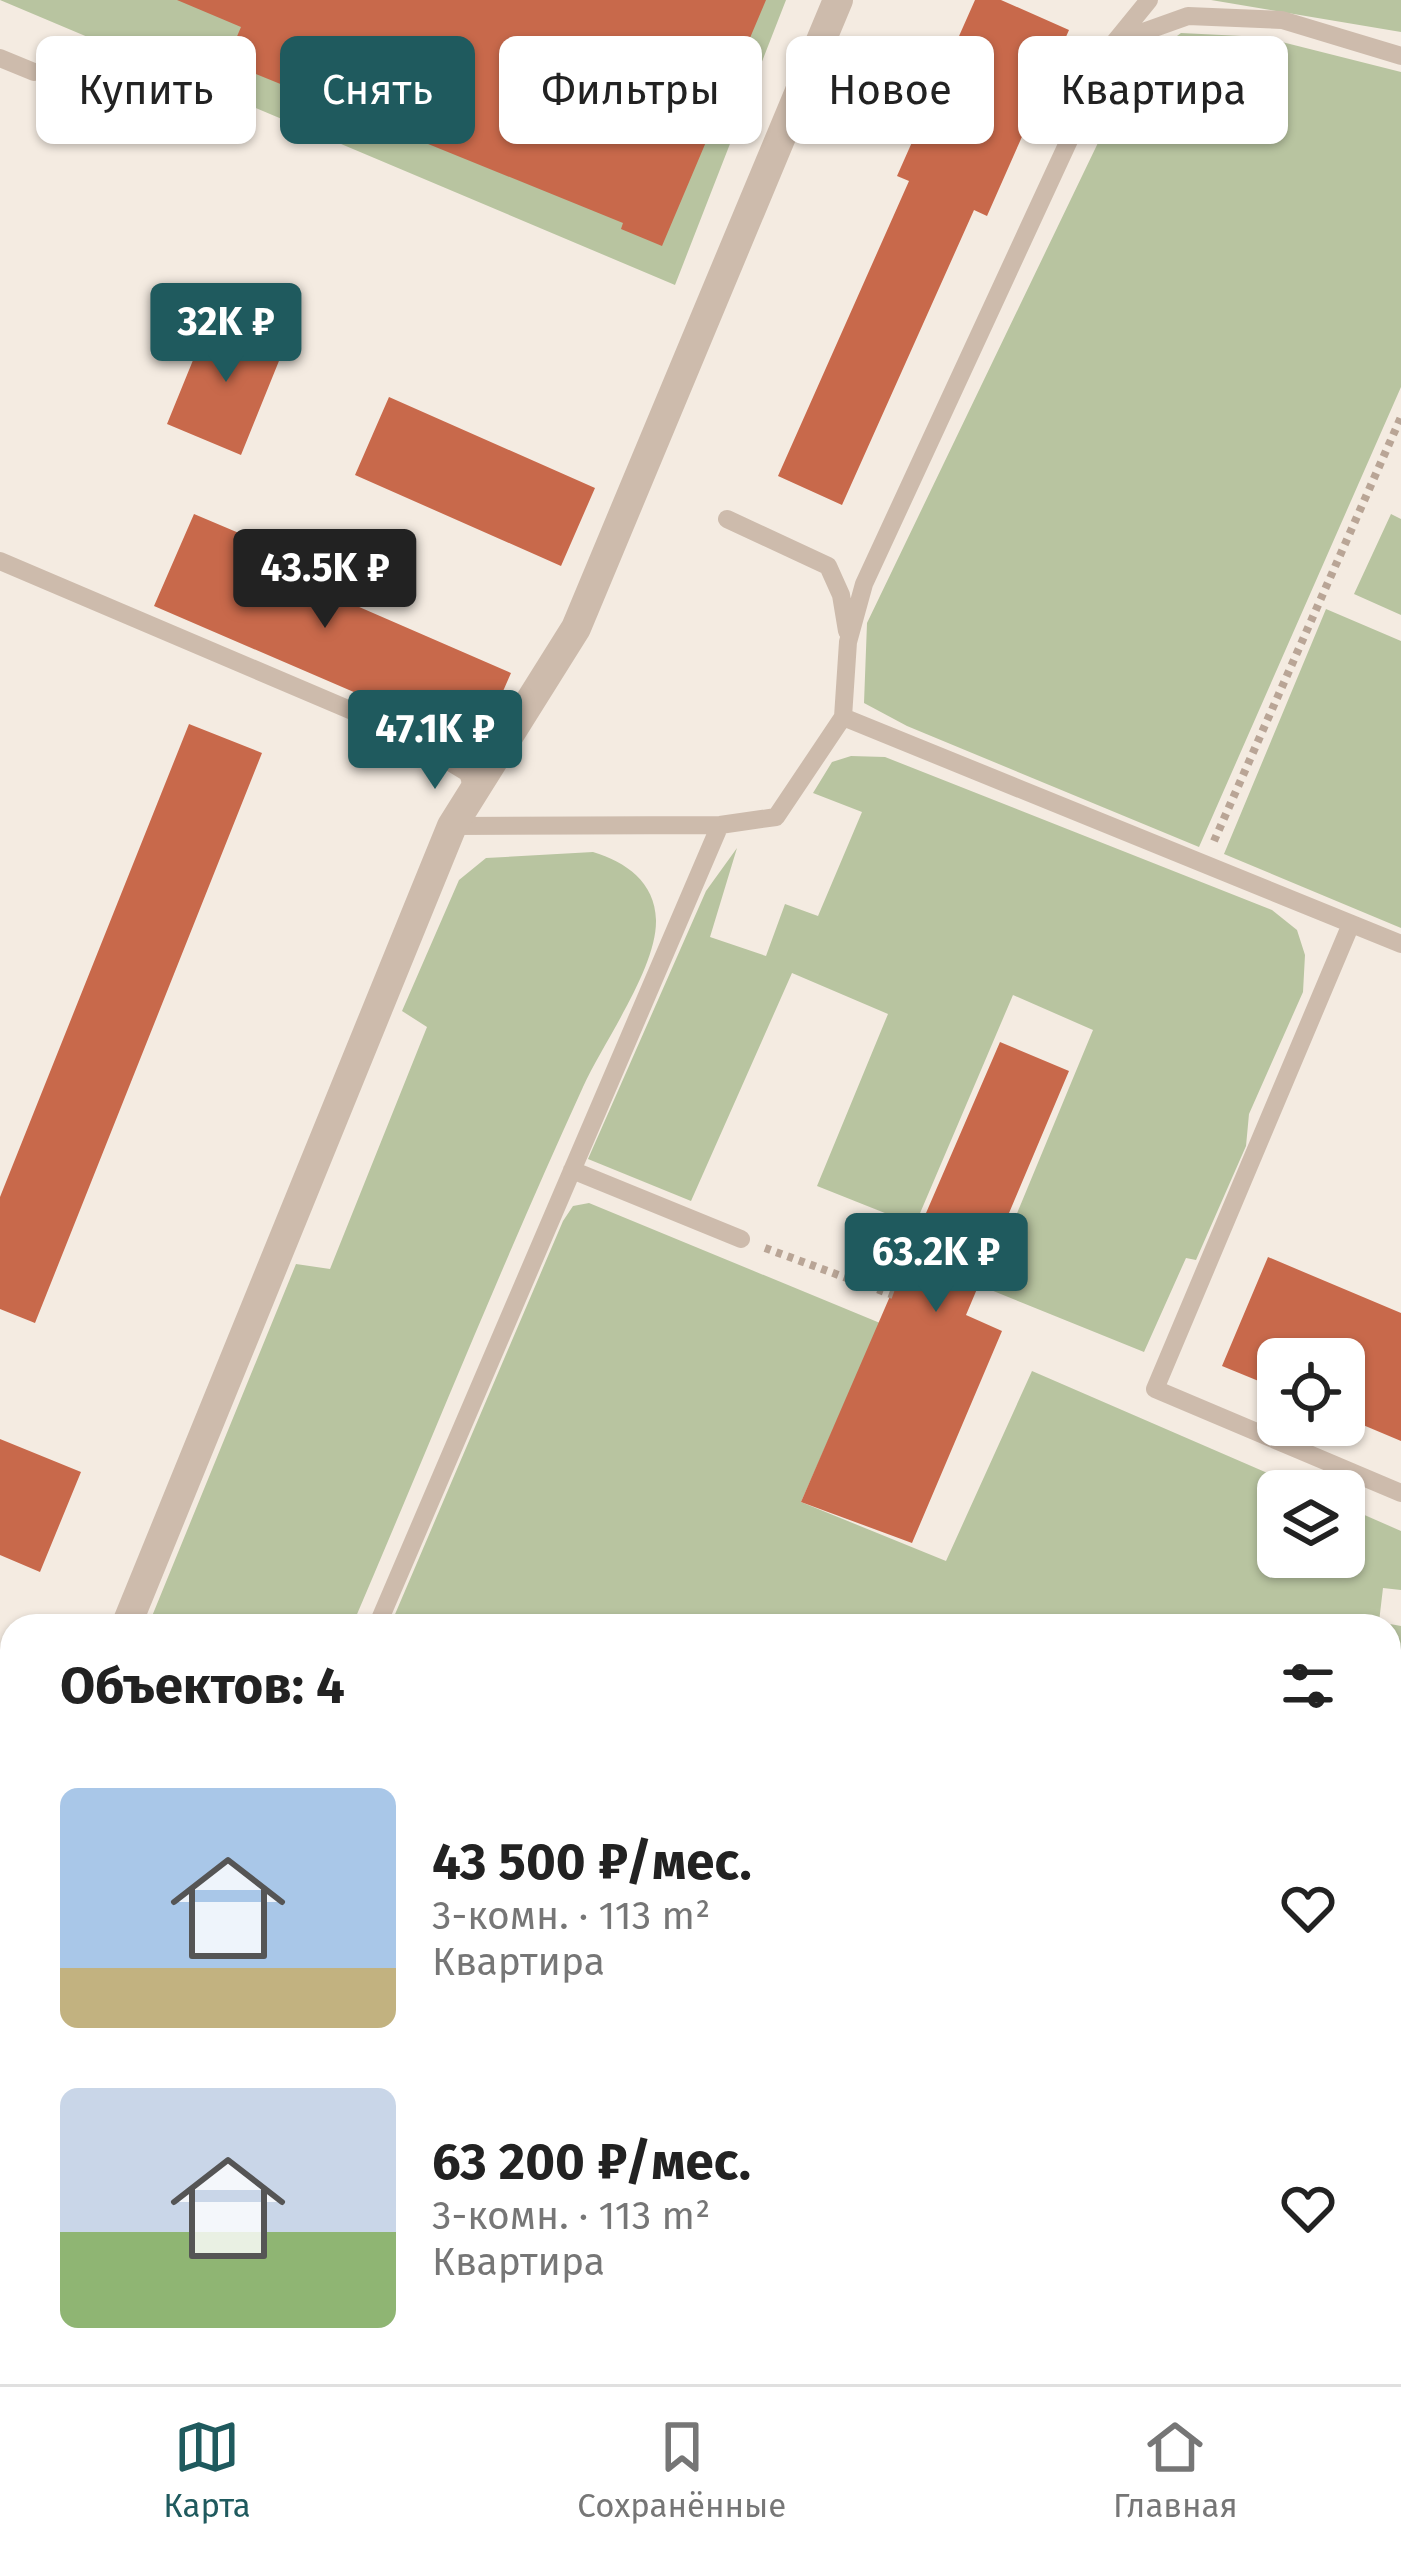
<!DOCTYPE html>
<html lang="ru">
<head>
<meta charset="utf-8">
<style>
  body { margin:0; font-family:"Fira Sans",sans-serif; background:#f2f2f2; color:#222; height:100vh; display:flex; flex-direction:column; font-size:45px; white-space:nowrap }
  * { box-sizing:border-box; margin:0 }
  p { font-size:39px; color:#767676 }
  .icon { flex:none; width:66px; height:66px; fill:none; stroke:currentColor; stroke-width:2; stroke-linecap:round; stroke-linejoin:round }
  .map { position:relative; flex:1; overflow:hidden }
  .side { position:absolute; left:0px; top:1614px; width:1401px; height:771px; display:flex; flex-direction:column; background:#fff; border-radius:36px 36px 0 0; box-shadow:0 3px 9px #0004 }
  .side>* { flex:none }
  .banner { position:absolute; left:36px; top:36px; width:1329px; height:108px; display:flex; gap:24px }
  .tools { position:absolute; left:1257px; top:1338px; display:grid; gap:24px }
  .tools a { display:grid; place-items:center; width:108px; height:108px; border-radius:18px; background:#fff; box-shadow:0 3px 9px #0004; font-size:60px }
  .price { position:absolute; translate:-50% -102px; padding:0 27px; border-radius:12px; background:#1f5a5e; color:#fff; font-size:39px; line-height:78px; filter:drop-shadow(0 3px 6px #0008) }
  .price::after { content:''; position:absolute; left:50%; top:72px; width:36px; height:27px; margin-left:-18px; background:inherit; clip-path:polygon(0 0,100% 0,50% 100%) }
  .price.current { background:#222; color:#fff }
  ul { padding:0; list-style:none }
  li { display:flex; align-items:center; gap:36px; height:300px; padding:0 60px }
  li span { display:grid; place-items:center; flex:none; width:336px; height:240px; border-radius:18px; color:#555 }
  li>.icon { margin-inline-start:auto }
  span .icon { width:144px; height:144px; fill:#fffc; stroke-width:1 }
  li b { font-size:51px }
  h2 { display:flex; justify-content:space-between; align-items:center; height:144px; padding:0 60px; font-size:51px }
  .tag { padding:0 42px; border-radius:18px; background:#fff; box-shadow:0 3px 9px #0004; font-size:42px; line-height:108px }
  .tag.current { background:#1f5a5e; color:#fff }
  .dock { display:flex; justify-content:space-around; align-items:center; height:168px; border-top:3px solid #e0e0e0; background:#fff; font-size:33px; color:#767676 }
  .dock a { display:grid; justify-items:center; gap:6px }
  .dock .current { color:#1f5a5e }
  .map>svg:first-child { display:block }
</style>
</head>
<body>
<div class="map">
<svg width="1401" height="2384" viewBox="0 0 1401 2384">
  <rect width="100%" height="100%" fill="#f4ebe1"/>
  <path fill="#b8c4a0" d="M 0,0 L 786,0 L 675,285 Z
    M 1211,0 L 1401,0 L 1401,32 Z
    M 1181,33 L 1262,37 L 1401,72 L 1401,387 L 1199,847 L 907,726 L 864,703 L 867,623 L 1134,68 Z
    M 1391,514 L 1401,519 L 1401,615 L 1354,594 Z
    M 1326,609 L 1401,641 L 1401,928 L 1224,854 Z
    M 851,756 L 885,757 L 1272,910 L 1297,930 L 1305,955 L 1303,992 L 1249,1114 L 1246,1146 L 1196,1260 L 1186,1258 L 1144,1352 L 986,1288 L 1093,1030 L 1013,995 L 915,1225 L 817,1186 L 888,1014 L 792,973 L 691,1201 L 588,1159 L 706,891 L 737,848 L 710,937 L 766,956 L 785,904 L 818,916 L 862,812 L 813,793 L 832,762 Z
    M 593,852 C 626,862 655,882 656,920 C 657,968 604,1041 583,1087 C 502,1264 429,1446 352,1626 L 148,1626 L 296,1264 L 330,1269 L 427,1027 L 402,1011 L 459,880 L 486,858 Z
    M 589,1203 L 880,1323 L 801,1502 L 946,1561 L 1032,1371 L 1309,1491 L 1278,1491 L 1278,1557 L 1344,1557 L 1344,1506 L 1401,1531 L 1401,1590 L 1383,1588 L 1379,1622 L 1401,1626 L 1401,1979 L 1389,2007 L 1389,1626 L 390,1626 L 563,1221 L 573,1206 Z
    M 12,1959 L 12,2373 L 33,2373 L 28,2384 L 0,2384 L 0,1988 Z
    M 1401,2138 L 1401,2384 L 1288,2384 L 1293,2373 L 1389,2373 L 1389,2164 Z
    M 71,2373 L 1230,2373 L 1225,2384 L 67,2384 Z"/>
  <path fill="#c8694b" d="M 177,0 L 766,0 L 662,246 L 621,229 L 623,223 L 226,62 L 241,27 Z
    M 975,0 L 1001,0 L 1069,30 L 987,216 L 974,210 L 842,505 L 778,476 L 909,181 L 897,176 Z
    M 211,316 L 285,346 L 241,455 L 167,424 Z
    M 389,397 L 595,488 L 561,566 L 355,475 Z
    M 194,514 L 333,573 L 327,593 L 511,673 L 479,746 L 154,606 Z
    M 189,724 L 262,753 L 35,1323 L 0,1309 L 0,1197 Z
    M 1000,1042 L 1069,1071 L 966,1315 L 1002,1331 L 912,1543 L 801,1502 Z
    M 1268,1257 L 1401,1313 L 1401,1441 L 1344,1417 L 1344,1359 L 1278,1359 L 1278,1389 L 1222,1366 Z
    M 0,1439 L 81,1472 L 40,1572 L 0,1555 Z"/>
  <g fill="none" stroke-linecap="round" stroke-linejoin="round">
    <path stroke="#b9a596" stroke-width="8" stroke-dasharray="6 6" stroke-linecap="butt" d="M 1214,841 L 1401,417
      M 765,1248 L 893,1295
      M 1389,2098 L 1401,2071
      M 1263,2384 L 1268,2373"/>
    <path stroke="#cdbbac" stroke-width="18" d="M 1118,41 L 1188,16 L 1282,20 L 1401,56
      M 0,58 L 34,72
      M 727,519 L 828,566 L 841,595 L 847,631
      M 0,561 L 397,730 L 468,773 L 474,793
      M 843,717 L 848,642 L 864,584 L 1114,43 L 1149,0
      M 452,826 L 720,825 L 776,817 L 843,717 L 1401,944
      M 1351,924 L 1155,1389 L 1401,1493
      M 572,1170 L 741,1239
      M 377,1626 L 720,825
      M 53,2384 L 58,2373"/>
    <path stroke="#cdbbac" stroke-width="30" d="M 126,1626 L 452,826 L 576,628 L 838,0
      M 0,1934 L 12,1905"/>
  </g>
</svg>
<div class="tools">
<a><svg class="icon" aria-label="locate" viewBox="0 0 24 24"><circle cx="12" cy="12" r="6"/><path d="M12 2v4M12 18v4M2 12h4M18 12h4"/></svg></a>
<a><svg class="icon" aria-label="layers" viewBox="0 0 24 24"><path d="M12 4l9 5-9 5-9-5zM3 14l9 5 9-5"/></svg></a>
</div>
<b class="price" style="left:226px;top:385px">32K ₽</b>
<b class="price current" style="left:325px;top:631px">43.5K ₽</b>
<b class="price" style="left:435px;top:792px">47.1K ₽</b>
<b class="price" style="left:936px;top:1315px">63.2K ₽</b>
<div class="banner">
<a class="tag">Купить</a>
<a class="tag current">Снять</a>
<a class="tag">Фильтры</a>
<a class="tag">Новое</a>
<a class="tag">Квартира</a>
</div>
<section class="side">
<h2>Объектов: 4<svg class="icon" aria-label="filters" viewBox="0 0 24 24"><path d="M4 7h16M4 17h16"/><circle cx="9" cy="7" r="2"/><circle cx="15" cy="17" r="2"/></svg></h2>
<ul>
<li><span style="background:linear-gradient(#a9c7e8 75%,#c2b280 0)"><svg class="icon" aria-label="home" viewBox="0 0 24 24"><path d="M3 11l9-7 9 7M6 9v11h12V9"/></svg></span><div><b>43 500 ₽/мес.</b><p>3-комн. · 113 m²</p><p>Квартира</p></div><svg class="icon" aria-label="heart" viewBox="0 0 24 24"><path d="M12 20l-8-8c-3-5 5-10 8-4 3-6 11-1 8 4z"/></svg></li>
<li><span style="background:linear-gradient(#c9d6e8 60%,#8fb573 0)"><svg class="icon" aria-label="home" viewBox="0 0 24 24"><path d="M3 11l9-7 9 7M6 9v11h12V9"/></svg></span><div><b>63 200 ₽/мес.</b><p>3-комн. · 113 m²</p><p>Квартира</p></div><svg class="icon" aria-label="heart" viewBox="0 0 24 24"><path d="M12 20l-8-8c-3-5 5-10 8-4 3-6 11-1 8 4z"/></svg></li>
</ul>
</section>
</div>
<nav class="dock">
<a class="current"><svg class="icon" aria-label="map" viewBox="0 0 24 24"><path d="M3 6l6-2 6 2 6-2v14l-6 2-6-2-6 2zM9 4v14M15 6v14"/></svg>Карта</a>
<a><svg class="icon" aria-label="saved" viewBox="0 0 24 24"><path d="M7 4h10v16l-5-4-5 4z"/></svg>Сохранённые</a>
<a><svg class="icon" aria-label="home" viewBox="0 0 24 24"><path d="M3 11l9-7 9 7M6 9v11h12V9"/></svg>Главная</a>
</nav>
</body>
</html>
